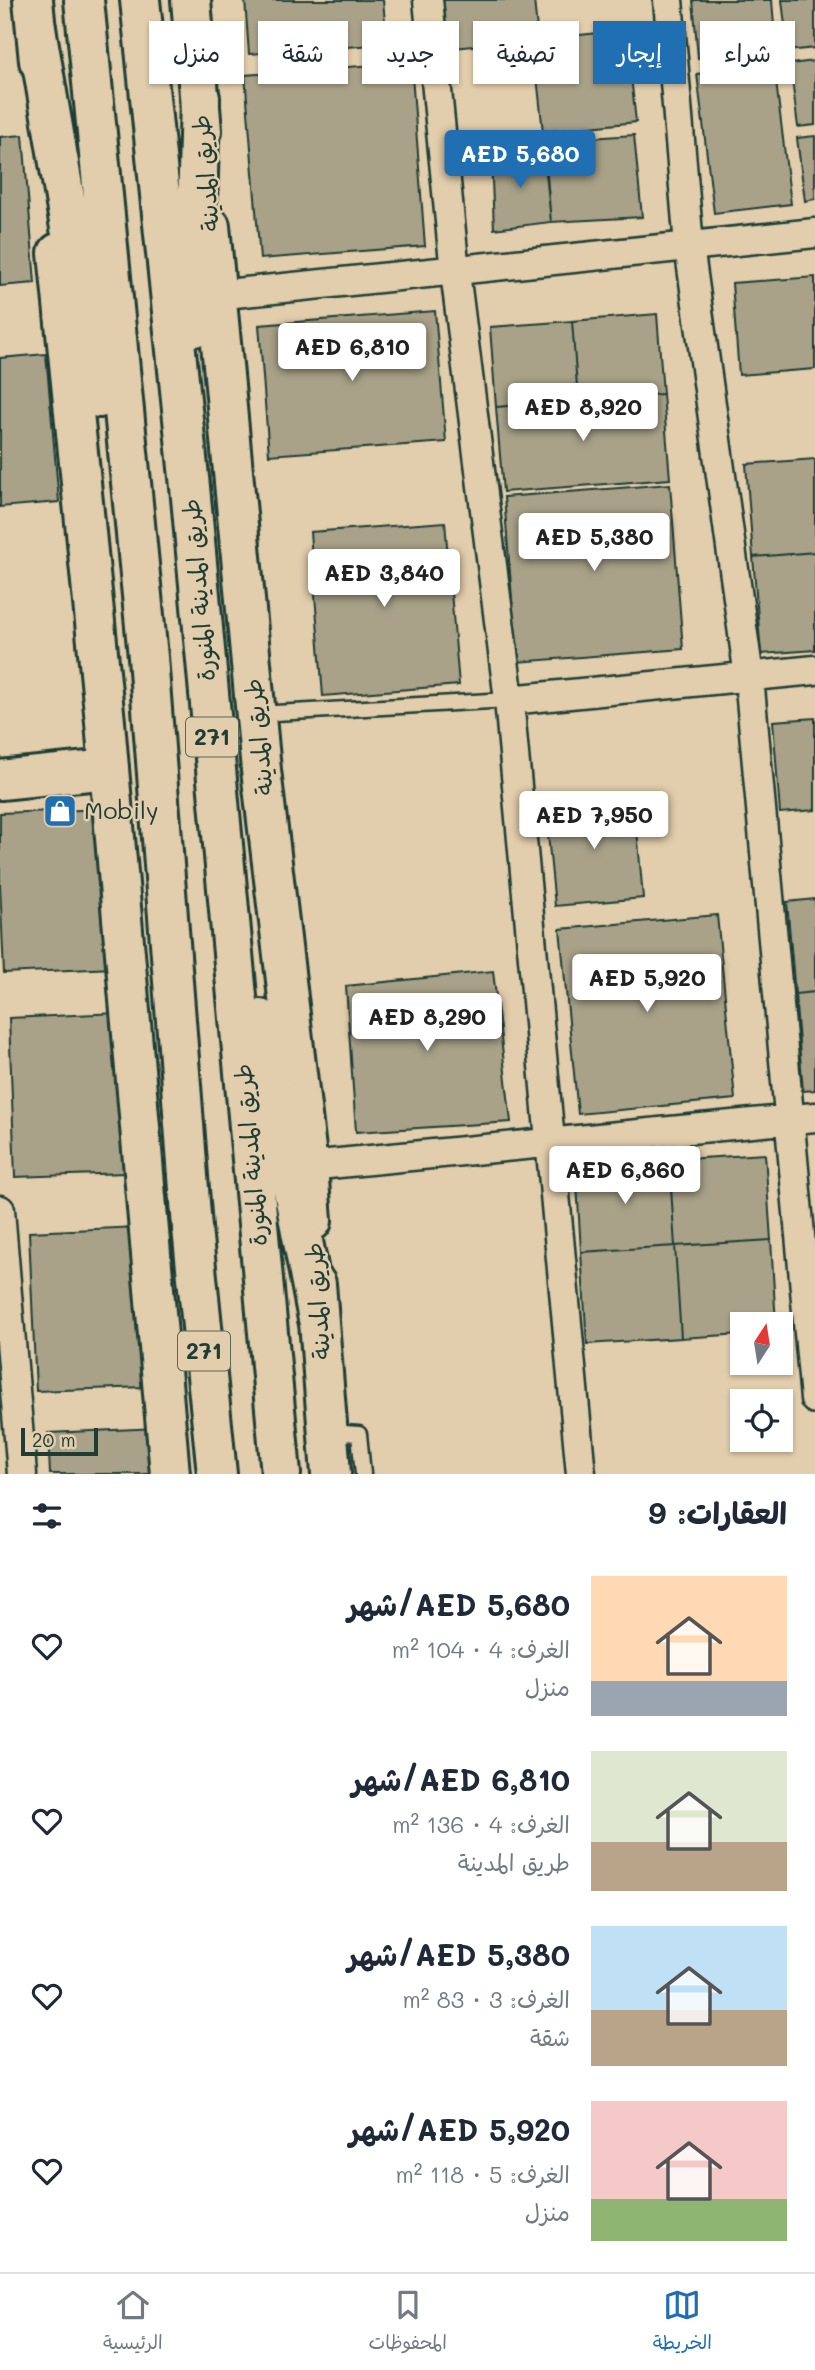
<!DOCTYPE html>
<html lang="ar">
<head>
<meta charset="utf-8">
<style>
  body { margin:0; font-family:Mali,"Playpen Sans Arabic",sans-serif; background:#f2f2f3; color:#1f2937; direction:rtl; height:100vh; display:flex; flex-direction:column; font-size:26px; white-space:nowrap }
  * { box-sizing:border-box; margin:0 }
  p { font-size:23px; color:#747a83 }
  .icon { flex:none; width:38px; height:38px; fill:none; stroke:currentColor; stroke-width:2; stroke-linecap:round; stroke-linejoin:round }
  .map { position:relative; height:1474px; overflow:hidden; direction:ltr }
  .details { display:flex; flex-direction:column; background:#fff; flex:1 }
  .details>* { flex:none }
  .banner { position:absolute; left:21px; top:21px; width:774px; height:63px; direction:rtl; display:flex; gap:14px }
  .needle { width:46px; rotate:12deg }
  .fabs { position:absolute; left:730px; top:1312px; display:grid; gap:14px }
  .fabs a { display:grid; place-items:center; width:63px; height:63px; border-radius:0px; background:#fff; box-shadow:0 2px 5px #0004; font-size:35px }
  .scale { position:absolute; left:21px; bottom:18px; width:77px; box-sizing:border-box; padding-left:7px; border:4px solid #1f3d34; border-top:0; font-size:19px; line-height:24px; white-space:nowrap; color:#1f3d34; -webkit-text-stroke:5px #e2cdac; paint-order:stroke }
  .price { position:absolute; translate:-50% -60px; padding:0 16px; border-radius:7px; background:#fff; color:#222; font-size:23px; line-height:46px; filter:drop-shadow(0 2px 4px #0008) }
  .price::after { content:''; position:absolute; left:50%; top:42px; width:21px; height:16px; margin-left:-10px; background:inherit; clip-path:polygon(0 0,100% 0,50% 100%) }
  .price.selected { background:#1f6fb2; color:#fff }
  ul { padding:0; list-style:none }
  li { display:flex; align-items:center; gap:21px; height:175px; padding:0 28px }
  li span { display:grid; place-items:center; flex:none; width:196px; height:140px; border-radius:0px; color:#555 }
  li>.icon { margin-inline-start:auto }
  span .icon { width:84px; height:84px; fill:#fffc; stroke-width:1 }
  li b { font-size:30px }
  h2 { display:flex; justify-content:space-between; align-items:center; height:84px; padding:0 28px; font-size:30px }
  .chip { padding:0 24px; border-radius:0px; background:#fff; box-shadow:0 2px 5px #0004; font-size:24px; line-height:63px }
  .chip.selected { background:#1f6fb2; color:#fff }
  .tab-bar { display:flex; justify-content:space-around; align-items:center; height:98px; border-top:2px solid #e0e1e3; background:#fff; font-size:19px; color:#747a83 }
  .tab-bar a { display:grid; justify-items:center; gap:4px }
  .tab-bar .selected { color:#1f6fb2 }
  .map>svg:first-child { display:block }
</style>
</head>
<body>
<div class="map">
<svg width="815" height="1474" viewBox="0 0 815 1474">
  <rect width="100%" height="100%" fill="#e2cdac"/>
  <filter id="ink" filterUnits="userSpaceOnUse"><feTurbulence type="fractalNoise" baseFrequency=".0143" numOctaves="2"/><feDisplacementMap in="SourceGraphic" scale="14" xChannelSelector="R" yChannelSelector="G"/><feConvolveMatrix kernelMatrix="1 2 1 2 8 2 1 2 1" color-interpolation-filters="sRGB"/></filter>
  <g filter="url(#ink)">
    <path fill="#a9a289" stroke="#1f3d34" stroke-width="2" d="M 245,0 L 383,0 L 387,44 L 249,54 Z
      M 439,0 L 534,0 L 538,39 L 445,49 Z
      M 693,0 L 772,0 L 776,51 L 698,58 Z
      M 782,0 L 815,0 L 815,48 L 788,51 Z
      M 626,30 L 636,122 L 543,132 L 533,40 Z
      M 815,61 L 815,125 L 798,127 L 790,64 Z
      M 411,62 L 425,246 L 260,259 L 245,75 Z
      M 774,65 L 791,204 L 714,213 L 697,74 Z
      M 23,135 L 35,283 L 0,286 L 0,137 Z
      M 634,135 L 642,217 L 551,222 L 544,141 Z
      M 815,136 L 815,199 L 805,201 L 797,138 Z
      M 544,153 L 551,222 L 494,229 L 491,155 Z
      M 815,277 L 815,369 L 739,375 L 732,283 Z
      M 435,311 L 446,442 L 269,455 L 259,325 Z
      M 657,314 L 663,394 L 578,400 L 572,321 Z
      M 572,321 L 578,400 L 496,407 L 490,327 Z
      M 46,354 L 59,502 L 0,507 L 0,358 Z
      M 663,394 L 670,479 L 503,492 L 496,407 Z
      M 815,459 L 815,552 L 753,557 L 746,464 Z
      M 670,484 L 683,649 L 517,662 L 504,497 Z
      M 445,522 L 459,685 L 323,696 L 310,532 Z
      M 815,552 L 815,650 L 761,654 L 753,557 Z
      M 815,718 L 815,810 L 780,813 L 773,721 Z
      M 634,795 L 643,898 L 555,906 L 545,804 Z
      M 106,809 L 113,968 L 4,973 L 0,884 L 0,813 Z
      M 815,899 L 815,992 L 795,994 L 787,902 Z
      M 717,915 L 735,1099 L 578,1114 L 560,929 Z
      M 493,971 L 511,1122 L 356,1132 L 346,986 Z
      M 815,992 L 815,1090 L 803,1091 L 795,994 Z
      M 118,1013 L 125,1173 L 15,1177 L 9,1018 Z
      M 765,1154 L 771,1240 L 675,1246 L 669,1160 Z
      M 669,1160 L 675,1246 L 581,1252 L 576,1166 Z
      M 138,1227 L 145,1387 L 36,1391 L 29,1232 Z
      M 771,1240 L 776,1325 L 742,1325 L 742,1334 L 681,1338 L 675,1246 Z
      M 675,1246 L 681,1338 L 587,1344 L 581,1252 Z
      M 158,1428 L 160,1474 L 50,1474 L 48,1433 Z"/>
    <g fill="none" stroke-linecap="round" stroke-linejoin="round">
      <defs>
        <path id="service" d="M 257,714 L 509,700
          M 328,1432 L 359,1434 L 363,1474"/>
        <path id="minor" d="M 428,0 L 455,272 L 509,700 L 581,1474
          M 668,0 L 689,246 L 749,677 L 815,1399
          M 216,295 L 815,233
          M 509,700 L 815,670
          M 308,1166 L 815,1117
          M 0,1210 L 22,1474"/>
        <path id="secondary" d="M 0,780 L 109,769"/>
        <path id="primary" d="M 33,0 L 39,61
          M 191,0 L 202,131
          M 210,226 L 261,770 L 308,1166 L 312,1221
          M 58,253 L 105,722 L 170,1474
          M 316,1284 L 331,1474"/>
        <path id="motorway" d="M 84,0 L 148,657 L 192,1228 L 217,1474
          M 140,0 L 190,487 L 281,1474
          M 36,28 L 99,398
          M 194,327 L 200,98
          M 260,1019 L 318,1319"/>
      </defs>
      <use href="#service" stroke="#1f3d34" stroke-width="19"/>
      <use href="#minor" stroke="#1f3d34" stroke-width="33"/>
      <use href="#secondary" stroke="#1f3d34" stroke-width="44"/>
      <use href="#primary" stroke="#1f3d34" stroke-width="44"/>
      <use href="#motorway" stroke="#1f3d34" stroke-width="44"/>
      <use href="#service" stroke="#e2cdac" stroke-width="14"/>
      <use href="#minor" stroke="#e2cdac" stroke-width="28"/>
      <use href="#secondary" stroke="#e2cdac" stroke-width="38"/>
      <use href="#primary" stroke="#e2cdac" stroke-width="38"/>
      <use href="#motorway" stroke="#e2cdac" stroke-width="38"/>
    </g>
  </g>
  <defs>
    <symbol id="shop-square" viewBox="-11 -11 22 22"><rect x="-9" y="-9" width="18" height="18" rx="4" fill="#1f6fb2" stroke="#e2cdac"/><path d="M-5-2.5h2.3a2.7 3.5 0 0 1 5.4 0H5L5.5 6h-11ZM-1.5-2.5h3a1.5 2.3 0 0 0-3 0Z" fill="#fff"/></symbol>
  </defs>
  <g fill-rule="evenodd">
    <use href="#shop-square" x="41" y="792" width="38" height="38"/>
  </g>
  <g text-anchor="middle" stroke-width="5" stroke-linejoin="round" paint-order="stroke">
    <g fill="#e2cdac" stroke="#5a6858" stroke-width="2">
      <rect x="186" y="717.5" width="52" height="39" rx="5"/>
      <rect x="178" y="1331.5" width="52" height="39" rx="5"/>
    </g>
    <g font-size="23" font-weight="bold" fill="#1f3d34">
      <text x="212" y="745">271</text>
      <text x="204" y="1359">271</text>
    </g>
    <g font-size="24" fill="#1f3d34" stroke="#e2cdac">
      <text transform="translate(206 173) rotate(-95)" y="8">طريق المدينة</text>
      <text transform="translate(199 590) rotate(-95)" y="8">طريق المدينة المنورة</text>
      <text transform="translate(259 737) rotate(-96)" y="8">طريق المدينة</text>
      <text transform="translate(251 1155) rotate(-95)" y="8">طريق المدينة المنورة</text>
      <text transform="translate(318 1301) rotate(-94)" y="8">طريق المدينة</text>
    </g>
    <g font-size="24" fill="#1f3d34" stroke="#e2cdac" text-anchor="start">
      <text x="84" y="819">Mobily</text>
    </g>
  </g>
</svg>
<div class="fabs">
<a><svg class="needle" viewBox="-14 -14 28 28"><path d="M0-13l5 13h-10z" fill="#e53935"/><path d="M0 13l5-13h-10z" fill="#747a83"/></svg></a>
<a><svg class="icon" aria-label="locate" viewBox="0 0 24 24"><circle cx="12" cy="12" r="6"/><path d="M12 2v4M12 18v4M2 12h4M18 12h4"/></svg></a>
</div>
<div class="scale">20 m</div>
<b class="price selected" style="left:520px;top:190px">AED 5,680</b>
<b class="price" style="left:352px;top:383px">AED 6,810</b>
<b class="price" style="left:583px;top:443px">AED 8,920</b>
<b class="price" style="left:594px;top:573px">AED 5,380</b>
<b class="price" style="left:384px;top:609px">AED 3,840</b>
<b class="price" style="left:594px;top:851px">AED 7,950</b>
<b class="price" style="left:647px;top:1014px">AED 5,920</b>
<b class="price" style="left:427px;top:1053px">AED 8,290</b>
<b class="price" style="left:625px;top:1206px">AED 6,860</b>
<div class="banner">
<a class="chip">شراء</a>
<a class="chip selected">إيجار</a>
<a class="chip">تصفية</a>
<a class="chip">جديد</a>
<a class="chip">شقة</a>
<a class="chip">منزل</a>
</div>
</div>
<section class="details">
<h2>العقارات: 9<svg class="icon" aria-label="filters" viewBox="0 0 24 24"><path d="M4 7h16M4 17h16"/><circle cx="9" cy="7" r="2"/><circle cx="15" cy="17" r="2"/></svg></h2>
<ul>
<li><span style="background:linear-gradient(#ffd9b3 75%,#9aa5b1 0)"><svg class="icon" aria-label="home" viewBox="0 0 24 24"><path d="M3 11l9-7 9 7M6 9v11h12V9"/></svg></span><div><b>AED 5,680/شهر</b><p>الغرف: 4 · 104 m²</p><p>منزل</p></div><svg class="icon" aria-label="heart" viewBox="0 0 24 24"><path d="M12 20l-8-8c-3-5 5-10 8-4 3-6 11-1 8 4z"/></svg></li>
<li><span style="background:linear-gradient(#dfe7d0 65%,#b9a48a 0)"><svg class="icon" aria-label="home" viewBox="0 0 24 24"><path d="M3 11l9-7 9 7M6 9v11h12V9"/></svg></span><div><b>AED 6,810/شهر</b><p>الغرف: 4 · 136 m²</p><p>طريق المدينة</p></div><svg class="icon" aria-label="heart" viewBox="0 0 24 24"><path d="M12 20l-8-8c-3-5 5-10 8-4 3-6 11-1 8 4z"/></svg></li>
<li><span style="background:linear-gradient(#bfe0f5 60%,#b9a48a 0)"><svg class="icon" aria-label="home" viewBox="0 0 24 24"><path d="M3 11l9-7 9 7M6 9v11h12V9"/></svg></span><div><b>AED 5,380/شهر</b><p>الغرف: 3 · 83 m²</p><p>شقة</p></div><svg class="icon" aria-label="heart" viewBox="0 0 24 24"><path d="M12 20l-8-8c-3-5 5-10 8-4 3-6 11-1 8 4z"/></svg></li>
<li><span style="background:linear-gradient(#f6c9c9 70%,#8fb573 0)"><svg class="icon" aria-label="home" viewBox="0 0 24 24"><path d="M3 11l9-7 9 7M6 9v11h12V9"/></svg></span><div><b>AED 5,920/شهر</b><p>الغرف: 5 · 118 m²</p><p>منزل</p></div><svg class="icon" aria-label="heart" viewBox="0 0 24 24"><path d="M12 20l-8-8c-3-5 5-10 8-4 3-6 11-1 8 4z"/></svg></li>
</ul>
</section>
<nav class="tab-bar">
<a class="selected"><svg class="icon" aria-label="map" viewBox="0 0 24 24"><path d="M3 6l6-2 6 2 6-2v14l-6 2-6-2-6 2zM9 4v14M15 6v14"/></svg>الخريطة</a>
<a><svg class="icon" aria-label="saved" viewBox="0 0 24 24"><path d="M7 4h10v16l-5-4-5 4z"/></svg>المحفوظات</a>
<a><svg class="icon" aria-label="home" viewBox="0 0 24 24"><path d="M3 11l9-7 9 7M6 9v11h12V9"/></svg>الرئيسية</a>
</nav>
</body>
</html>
